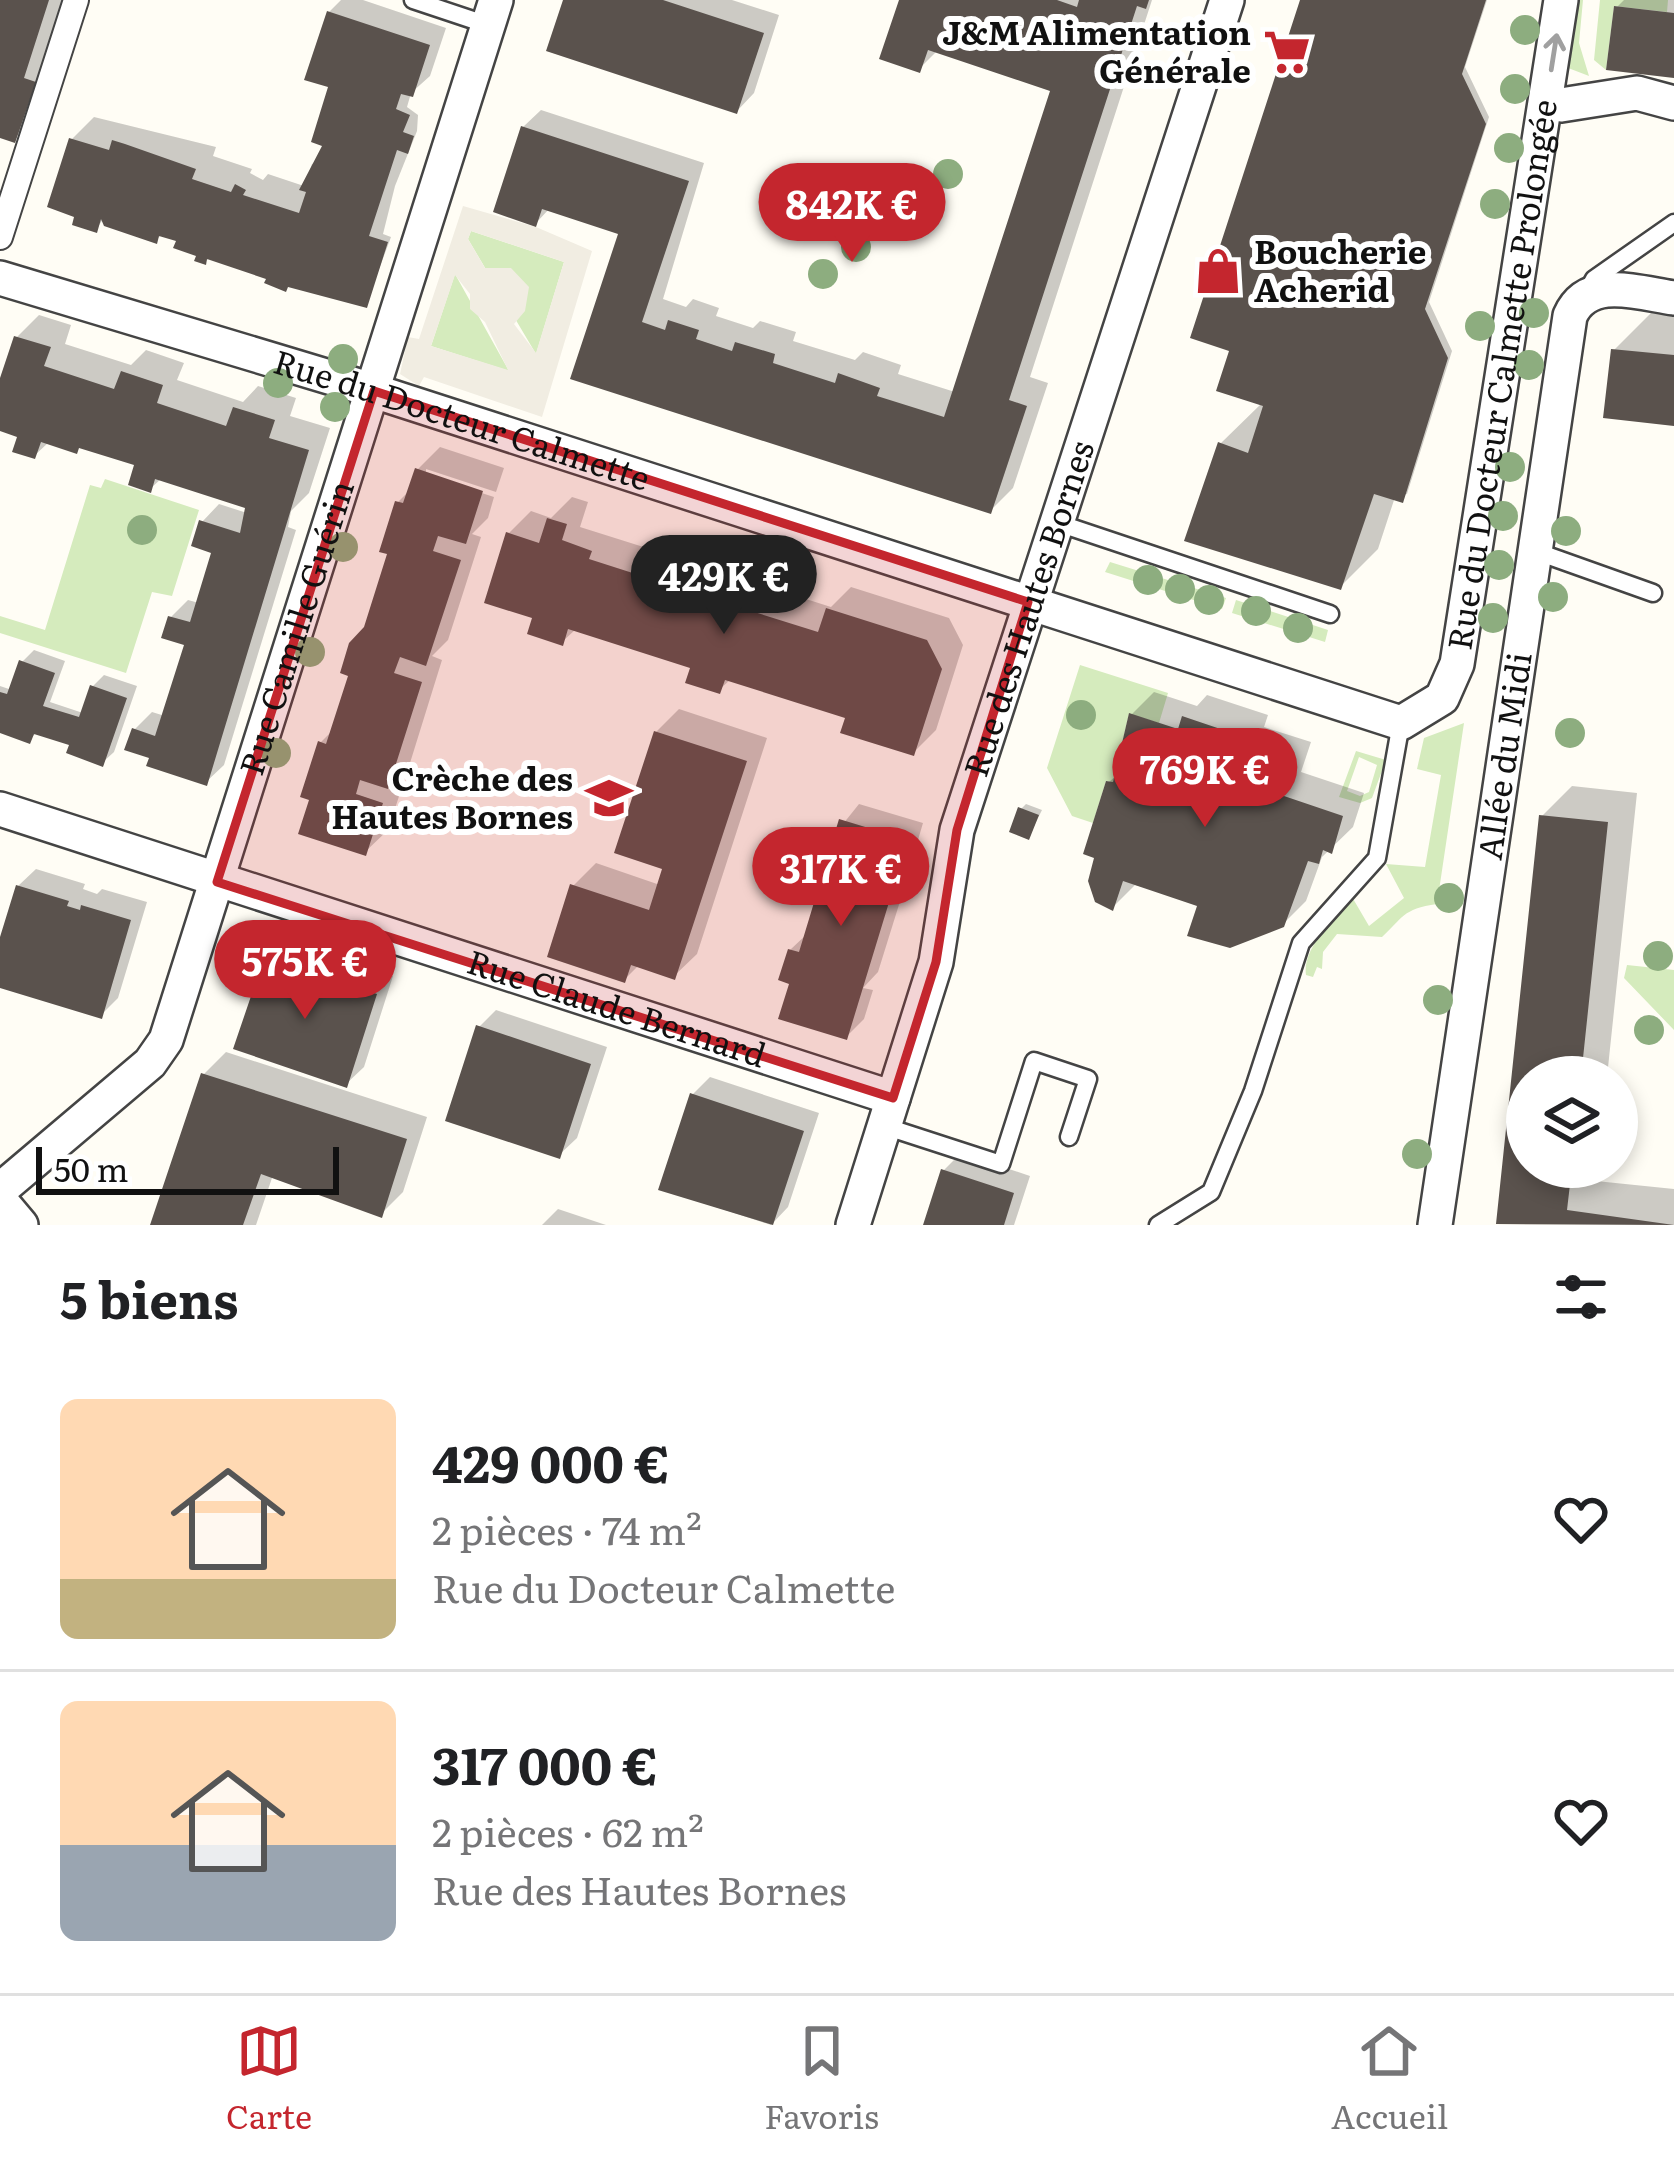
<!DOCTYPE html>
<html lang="fr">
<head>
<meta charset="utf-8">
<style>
  body { margin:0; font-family:Literata,serif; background:#f2f2f2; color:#202124; height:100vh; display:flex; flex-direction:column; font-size:45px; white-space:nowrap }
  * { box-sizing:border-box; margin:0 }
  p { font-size:39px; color:#757577 }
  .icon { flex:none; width:66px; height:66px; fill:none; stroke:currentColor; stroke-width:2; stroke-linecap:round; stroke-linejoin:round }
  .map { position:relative; height:1225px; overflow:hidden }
  .details { display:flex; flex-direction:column; background:#fff; flex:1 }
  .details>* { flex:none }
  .tools { position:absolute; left:1506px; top:1056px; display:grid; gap:24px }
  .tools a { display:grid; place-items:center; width:132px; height:132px; border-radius:50%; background:#fff; box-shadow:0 6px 18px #0003; font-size:60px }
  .scale { position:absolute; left:36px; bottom:30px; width:303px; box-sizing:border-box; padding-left:12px; border:6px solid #111; border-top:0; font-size:33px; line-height:42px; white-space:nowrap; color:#111; -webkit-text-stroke:9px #fff; paint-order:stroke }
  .price { position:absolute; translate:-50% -102px; padding:0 27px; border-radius:42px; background:#c4262e; color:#fff; font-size:39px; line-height:78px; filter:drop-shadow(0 3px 6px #0008) }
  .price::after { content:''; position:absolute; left:50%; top:72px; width:36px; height:27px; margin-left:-18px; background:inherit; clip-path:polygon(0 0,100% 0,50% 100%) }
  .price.active { background:#222; color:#fff }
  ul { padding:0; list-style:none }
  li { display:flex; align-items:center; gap:36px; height:300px; padding:0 60px }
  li+li { border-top:3px solid #e0e0e0 }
  li span { display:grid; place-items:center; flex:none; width:336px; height:240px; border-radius:18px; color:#555 }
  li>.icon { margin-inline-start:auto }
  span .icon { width:144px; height:144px; fill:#fffc; stroke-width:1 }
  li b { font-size:51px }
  h2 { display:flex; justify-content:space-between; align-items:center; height:144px; padding:0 60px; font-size:51px }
  .tabs { display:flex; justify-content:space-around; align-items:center; height:168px; border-top:3px solid #e0e0e0; background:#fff; font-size:33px; color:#757577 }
  .tabs a { display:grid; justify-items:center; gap:6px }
  .tabs .active { color:#c4262e }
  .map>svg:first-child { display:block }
</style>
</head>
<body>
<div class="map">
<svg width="1674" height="1225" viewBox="0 0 1674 1225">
  <rect width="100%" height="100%" fill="#fffdf5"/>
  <path fill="#d5ebbd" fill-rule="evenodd" d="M 1573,0 L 1583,0 L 1579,43 L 1589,76 L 1563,66 Z
    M 1600,0 L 1668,0 L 1667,12 L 1614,6 L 1606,70 L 1594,60 Z
    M 471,231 L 564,262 L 536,354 L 468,239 Z
    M 455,274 L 509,371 L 431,346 Z
    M 105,479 L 199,510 L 172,596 L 152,592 L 126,673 L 0,633 L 0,616 L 45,630 L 90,485 L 101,488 Z
    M 1110,562 L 1226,598 L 1222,609 L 1105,572 Z
    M 1236,600 L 1328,630 L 1325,642 L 1232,613 Z
    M 1080,665 L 1168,693 L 1159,723 L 1129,714 L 1113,782 L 1106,781 L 1093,823 L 1072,816 L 1047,768 Z
    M 1464,723 L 1437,904 C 1402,909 1403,918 1382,937 L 1337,934 L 1323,952 L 1322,969 L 1317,967 L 1313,977 L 1306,975 C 1302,948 1335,918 1352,897 L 1369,926 L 1404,898 L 1386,864 L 1425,867 L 1441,775 L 1417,769 L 1424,738 Z
    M 1356,751 L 1386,760 L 1372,798 L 1360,803 L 1339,797 ZM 1359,757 L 1377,765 L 1369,792 L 1360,796 L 1347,791 Z
    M 1627,965 L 1674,970 L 1674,1030 L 1624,978 Z"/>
  <path fill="#f1ede2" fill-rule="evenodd" d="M 463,206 L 536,227 L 592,251 L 542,417 L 424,377 L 419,386 L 400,374 L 408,337 L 419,339 ZM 471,231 L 564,262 L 536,353 L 514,324 L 525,311 L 529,287 L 511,268 L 485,268 L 468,239 ZM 455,275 L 470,294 L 470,309 L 485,322 L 508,370 L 431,346 Z"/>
  <path fill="#0003" d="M 0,0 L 63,0 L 44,55 L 57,60 L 36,117 L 14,139 L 0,135 Z
    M 341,0 L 363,0 L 446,28 L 430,76 L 411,93 L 407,107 L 418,115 L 417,131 L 395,186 L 383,234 L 391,237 L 366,304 L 210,257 L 205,262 L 179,240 L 161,235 L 156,240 L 103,219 L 96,230 L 72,139 L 94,117 L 216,147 L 213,156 L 252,169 L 250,173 L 263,180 L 268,174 L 304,186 L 312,164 L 323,161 L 332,85 L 329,12 Z
    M 566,0 L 732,0 L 779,15 L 754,93 L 737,111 Z
    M 903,0 L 1152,0 L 1030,377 L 1048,383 L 1013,488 L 991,510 L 574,377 L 622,232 L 550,208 L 536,223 L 523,127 L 541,110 L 704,163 L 663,299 L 686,307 L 693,299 L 719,308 L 716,316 L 753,328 L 760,321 L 796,332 L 793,341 L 855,360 L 863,352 L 901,365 L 898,374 L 955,392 L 1054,89 L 938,50 L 919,69 Z
    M 1303,0 L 1487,0 L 1465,67 L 1489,117 L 1429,302 L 1452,351 L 1407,494 L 1395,497 L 1378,549 L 1340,587 L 1221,443 L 1262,403 L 1233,349 Z
    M 1624,0 L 1674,0 L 1674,75 L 1616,8 Z
    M 1651,313 L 1674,315 L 1674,423 L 1614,350 Z
    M 39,315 L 71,325 L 65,344 L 131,365 L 146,350 L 184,363 L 177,380 L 243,402 L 258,386 L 296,398 L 290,416 L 330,428 L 309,493 L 291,511 L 288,527 L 296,530 L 224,765 L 206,782 L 153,756 L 134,730 L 152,712 L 165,716 L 188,643 L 171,617 L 188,600 L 199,603 L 215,551 L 202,522 L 219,504 L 247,513 L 252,505 L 162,478 L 150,489 L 138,463 L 81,446 L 49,442 L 34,456 L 20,435 L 0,428 L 0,388 L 16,338 Z
    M 440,447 L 504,468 L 496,492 L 426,469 L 426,475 L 494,497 L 488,518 L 472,534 L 481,537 L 448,640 L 432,656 L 442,660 L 410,763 L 395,778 L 404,781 L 388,830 L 365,852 L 312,798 L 320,743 L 334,729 L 378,619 L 398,502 L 411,489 L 417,470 Z
    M 572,497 L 588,502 L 580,527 L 707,567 L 728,547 L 745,552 L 737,577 L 831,607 L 851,587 L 949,618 L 963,645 L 936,730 L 913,753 L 852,707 L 731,679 L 719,690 L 697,657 L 576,629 L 562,642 L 535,616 L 508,534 L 531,511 L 551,518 Z
    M 34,650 L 65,661 L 50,702 L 83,713 L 93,686 L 104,675 L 137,686 L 114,752 L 102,763 L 76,733 L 37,732 L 29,740 L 0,730 L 0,686 L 12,690 L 22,662 Z
    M 1154,692 L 1197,706 L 1207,695 L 1268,715 L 1264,727 L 1311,742 L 1301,772 L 1364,793 L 1353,827 L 1322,857 L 1306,901 L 1282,925 L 1135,885 L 1113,907 L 1109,782 L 1118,774 L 1132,714 Z
    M 679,709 L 767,738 L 697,954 L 674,976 L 639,965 L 624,980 L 573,886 L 596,863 L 660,885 L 666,867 L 656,732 Z
    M 1572,786 L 1637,793 L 1607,1077 L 1527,1077 L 1527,1167 L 1598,1167 L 1596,1181 L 1674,1189 L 1674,1225 L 1499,1221 L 1542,816 Z
    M 859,804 L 923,823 L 908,874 L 896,887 L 894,892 L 902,895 L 878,972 L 863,988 L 873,990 L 864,1019 L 846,1037 L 793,981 L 790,950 L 808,933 L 823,884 L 819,854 Z
    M 1026,804 L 1042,810 L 1029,836 L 1021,809 Z
    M 36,869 L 85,884 L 83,889 L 97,894 L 102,889 L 147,902 L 118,998 L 101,1015 L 0,985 L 0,947 L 18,886 Z
    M 284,942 L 393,976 L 364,1067 L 346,1084 L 266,959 Z
    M 496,1010 L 607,1047 L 577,1138 L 559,1155 L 479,1027 Z
    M 226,1052 L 427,1117 L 403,1192 L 381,1214 L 273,1175 L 256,1225 L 153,1225 L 203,1075 Z
    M 710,1077 L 819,1113 L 788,1207 L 771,1225 L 661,1189 L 692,1095 Z
    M 961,1153 L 1030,1176 L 1014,1225 L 926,1225 L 944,1170 Z
    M 558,1209 L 606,1225 L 542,1225 Z"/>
  <path fill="#5a524d" d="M 0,0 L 49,0 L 24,78 L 36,82 L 15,143 L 0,138 Z
    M 563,0 L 663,0 L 764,33 L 737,114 L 546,51 Z
    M 899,0 L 1057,0 L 1077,7 L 1079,0 L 1149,0 L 1146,9 L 1137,6 L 1009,400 L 1027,406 L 991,514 L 570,379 L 618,234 L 542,209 L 536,227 L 493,212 L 521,126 L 689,181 L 642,322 L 665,330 L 668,320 L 699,330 L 696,339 L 732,351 L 735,342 L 775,354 L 773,363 L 835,383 L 838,373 L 880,388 L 877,396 L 944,417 L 1050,91 L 928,50 L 920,73 L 879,59 Z
    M 1300,0 L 1486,0 L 1462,74 L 1486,124 L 1425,309 L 1448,358 L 1403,503 L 1374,494 L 1341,590 L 1184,541 L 1218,442 L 1248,453 L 1263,406 L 1216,391 L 1229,351 L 1190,338 Z
    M 1614,6 L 1674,13 L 1674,78 L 1606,70 Z
    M 327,11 L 430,45 L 413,97 L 401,94 L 396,109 L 410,115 L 403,132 L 414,136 L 408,154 L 397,150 L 369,236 L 388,242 L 367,308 L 288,287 L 286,292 L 264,283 L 266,279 L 207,259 L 206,265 L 194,261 L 196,256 L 173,248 L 176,241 L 159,236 L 157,244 L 104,226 L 101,219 L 97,233 L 72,225 L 74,217 L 47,207 L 69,138 L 109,150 L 112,140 L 125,144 L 196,169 L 192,179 L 231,192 L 235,184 L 246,190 L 243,195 L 299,213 L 306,192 L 299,190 L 322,146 L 311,142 L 328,87 L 304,80 Z
    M 14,336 L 51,347 L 44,366 L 114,389 L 121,371 L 163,385 L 157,403 L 226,426 L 233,407 L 275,420 L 269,438 L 309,450 L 207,786 L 146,766 L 149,758 L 124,750 L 132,728 L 155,736 L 184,645 L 161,638 L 168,616 L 190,622 L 211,553 L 191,546 L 199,520 L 240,533 L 245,508 L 155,479 L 151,493 L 128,485 L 134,465 L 79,448 L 77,454 L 41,442 L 35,459 L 12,452 L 17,437 L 0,431 L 0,378 Z
    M 1611,349 L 1674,355 L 1674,426 L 1603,418 Z
    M 415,468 L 483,491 L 466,544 L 438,536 L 433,551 L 461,560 L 426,666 L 400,657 L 394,673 L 422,682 L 388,789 L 360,780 L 356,794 L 383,803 L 366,856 L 298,834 L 309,800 L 300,797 L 318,741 L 326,744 L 348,676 L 340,673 L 349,643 L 364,627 L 387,554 L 379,552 L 395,501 L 403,503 Z
    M 547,518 L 567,524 L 562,540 L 592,551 L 589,559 L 695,593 L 703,568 L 725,574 L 720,589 L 751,599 L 748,610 L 818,632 L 826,608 L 927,640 L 942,669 L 914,756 L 840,733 L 845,718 L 725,680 L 720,694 L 685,683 L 690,668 L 568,629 L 563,646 L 527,634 L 532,618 L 484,603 L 506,532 L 539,543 Z
    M 19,660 L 55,673 L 43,706 L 79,717 L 90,685 L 127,698 L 103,767 L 66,753 L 69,745 L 34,734 L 30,744 L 0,733 L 0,692 L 7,694 Z
    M 1129,713 L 1178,729 L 1182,716 L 1247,738 L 1244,749 L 1290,765 L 1281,795 L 1343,816 L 1332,854 L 1323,850 L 1319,864 L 1308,861 L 1284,927 L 1230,948 L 1187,936 L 1197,906 L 1123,881 L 1113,911 L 1095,902 L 1088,881 L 1094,858 L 1083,854 L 1106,781 L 1113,782 Z
    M 654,731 L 747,761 L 675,980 L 631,965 L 625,983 L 547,957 L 570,884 L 649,910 L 662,869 L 614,853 Z
    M 1018,807 L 1039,815 L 1029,840 L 1009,832 Z
    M 1539,815 L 1608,822 L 1581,1077 L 1527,1077 L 1527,1167 L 1572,1167 L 1567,1210 L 1674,1225 L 1496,1224 Z
    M 839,819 L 908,840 L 847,1040 L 778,1019 L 789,984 L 778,980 L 788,949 L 799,952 L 819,886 L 808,882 L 817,853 L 828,856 Z
    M 16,885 L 69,901 L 67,906 L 80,910 L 81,905 L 131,920 L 102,1019 L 0,988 L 0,937 Z
    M 264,958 L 377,994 L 347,1088 L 233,1049 Z
    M 476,1025 L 591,1064 L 560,1159 L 445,1121 Z
    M 201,1073 L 407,1139 L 382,1218 L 261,1174 L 243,1225 L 150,1225 Z
    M 690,1093 L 804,1131 L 773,1225 L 658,1190 Z
    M 941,1169 L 1014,1193 L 1004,1225 L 923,1225 Z"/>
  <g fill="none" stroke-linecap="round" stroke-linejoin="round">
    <defs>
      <path id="service" d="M 413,0 L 488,25
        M 1587,292 L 1594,279 L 1674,223
        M 1055,522 L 1330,614
        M 1535,551 L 1653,593
        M 884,1126 L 1001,1164 L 1034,1061 L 1088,1079 L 1069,1137
        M 1158,1225 L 1211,1192 L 1253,1091 L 1301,943 L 1377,858 L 1401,723"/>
      <path id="pedestrian" d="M 0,237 L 76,0"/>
      <g id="minor">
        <path d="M 1561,105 L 1637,93 L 1674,103"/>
        <path id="s1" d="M 0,278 L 349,383 L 1401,723 L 1442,698 L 1457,664 L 1561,0"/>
        <path id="s2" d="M 0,809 L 893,1098"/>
        <path id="s3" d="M 0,1190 L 150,1063 L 166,1040 L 496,0"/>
        <path d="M 0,1200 L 21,1225"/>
        <path id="s4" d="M 853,1225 L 936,962 L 957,830 L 1227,0"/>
        <path id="s5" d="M 1435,1225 L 1570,316 C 1588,275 1639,293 1674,298"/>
      </g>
    </defs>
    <use href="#service" stroke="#444" stroke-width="21"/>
    <use href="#pedestrian" stroke="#444" stroke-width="28"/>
    <use href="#minor" stroke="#444" stroke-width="38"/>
    <use href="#service" stroke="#fff" stroke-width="16"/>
    <use href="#pedestrian" stroke="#fff" stroke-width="24"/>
    <use href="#minor" stroke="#fff" stroke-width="33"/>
  </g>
  <g fill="#8dad7f">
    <circle cx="1525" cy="30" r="15"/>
    <circle cx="1515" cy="89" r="15"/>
    <circle cx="1509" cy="148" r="15"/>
    <circle cx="948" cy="174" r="15"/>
    <circle cx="917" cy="199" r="15"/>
    <circle cx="1495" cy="204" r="15"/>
    <circle cx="887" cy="224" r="15"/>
    <circle cx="856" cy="247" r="15"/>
    <circle cx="823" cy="274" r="15"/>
    <circle cx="1534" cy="313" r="15"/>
    <circle cx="1480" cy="326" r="15"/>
    <circle cx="343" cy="359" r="15"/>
    <circle cx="1529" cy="365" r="15"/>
    <circle cx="278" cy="383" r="15"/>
    <circle cx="335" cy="407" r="15"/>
    <circle cx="1510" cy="467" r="15"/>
    <circle cx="1503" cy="516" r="15"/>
    <circle cx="142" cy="530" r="15"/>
    <circle cx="1566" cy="531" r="15"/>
    <circle cx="343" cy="547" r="15"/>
    <circle cx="1499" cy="565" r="15"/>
    <circle cx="1148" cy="580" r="15"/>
    <circle cx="1180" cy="589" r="15"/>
    <circle cx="1553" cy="597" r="15"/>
    <circle cx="1209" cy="600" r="15"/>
    <circle cx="1256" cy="611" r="15"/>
    <circle cx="1493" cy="618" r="15"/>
    <circle cx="1298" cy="628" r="15"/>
    <circle cx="310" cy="652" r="15"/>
    <circle cx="1081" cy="715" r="15"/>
    <circle cx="1570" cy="733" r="15"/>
    <circle cx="276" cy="753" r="15"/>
    <circle cx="1449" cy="898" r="15"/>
    <circle cx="1658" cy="956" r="15"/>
    <circle cx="1438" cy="1000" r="15"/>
    <circle cx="1649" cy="1030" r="15"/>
    <circle cx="1417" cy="1154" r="15"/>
  </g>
  <defs><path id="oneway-shaft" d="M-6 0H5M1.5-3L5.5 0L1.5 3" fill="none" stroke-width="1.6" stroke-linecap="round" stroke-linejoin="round" transform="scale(3)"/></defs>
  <use stroke="#a0a0a0" href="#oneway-shaft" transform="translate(1554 52) rotate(-81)"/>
  <path fill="#c4262e" fill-opacity="0.2" stroke="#c4262e" stroke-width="9" stroke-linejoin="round" d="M 374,391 L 1028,602 L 957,830 L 936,962 L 893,1098 L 217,882 Z"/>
  <defs>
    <symbol id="supermarket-bare" viewBox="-9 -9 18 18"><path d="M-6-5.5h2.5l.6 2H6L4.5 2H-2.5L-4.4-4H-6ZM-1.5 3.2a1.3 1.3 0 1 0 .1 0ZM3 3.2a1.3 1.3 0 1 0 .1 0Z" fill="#c4262e" stroke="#fff" stroke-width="2.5" paint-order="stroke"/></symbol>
    <symbol id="shop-bare" viewBox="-9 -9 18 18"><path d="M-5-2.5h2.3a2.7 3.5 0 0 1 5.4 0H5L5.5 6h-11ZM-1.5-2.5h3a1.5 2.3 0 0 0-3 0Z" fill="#c4262e" stroke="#fff" stroke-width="2.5" paint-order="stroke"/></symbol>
    <symbol id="school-bare" viewBox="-9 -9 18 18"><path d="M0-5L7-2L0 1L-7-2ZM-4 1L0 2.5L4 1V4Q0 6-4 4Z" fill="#c4262e" stroke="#fff" stroke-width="2.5" paint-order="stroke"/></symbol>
  </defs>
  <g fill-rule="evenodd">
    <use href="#supermarket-bare" x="1254" y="19" width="66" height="66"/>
    <use href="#shop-bare" x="1185" y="238" width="66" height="66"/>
    <use href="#school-bare" x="576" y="765" width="66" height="66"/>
  </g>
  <g text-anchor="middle" stroke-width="12" stroke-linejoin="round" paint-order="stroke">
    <g font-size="33" font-weight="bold" fill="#111" stroke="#fff" text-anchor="end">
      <text x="1251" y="45">J&amp;M Alimentation<tspan x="1251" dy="38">Générale</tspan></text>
      <text x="1254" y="264" text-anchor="start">Boucherie<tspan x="1254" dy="38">Acherid</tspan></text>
      <text x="573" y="791">Crèche des<tspan x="573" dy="38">Hautes Bornes</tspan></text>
    </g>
    <g font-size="33" fill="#111" stroke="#fff">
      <text dy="12" stroke="none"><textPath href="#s1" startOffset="1848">Rue du Docteur Calmette Prolongée</textPath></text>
      <text dy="12" stroke="none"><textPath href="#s1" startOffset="483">Rue du Docteur Calmette</textPath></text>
      <text dy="12" stroke="none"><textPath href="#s4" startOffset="642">Rue des Hautes Bornes</textPath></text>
      <text dy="12" stroke="none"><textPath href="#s3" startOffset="657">Rue Camille Guérin</textPath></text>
      <text dy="12" stroke="none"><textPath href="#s5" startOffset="474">Allée du Midi</textPath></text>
      <text dy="12" stroke="none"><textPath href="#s2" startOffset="648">Rue Claude Bernard</textPath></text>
    </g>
  </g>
</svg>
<div class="tools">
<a><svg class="icon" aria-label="layers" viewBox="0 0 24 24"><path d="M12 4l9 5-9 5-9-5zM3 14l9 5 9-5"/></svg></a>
</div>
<div class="scale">50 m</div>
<b class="price" style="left:852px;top:265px">842K €</b>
<b class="price active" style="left:724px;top:637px">429K €</b>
<b class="price" style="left:1205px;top:830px">769K €</b>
<b class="price" style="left:841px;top:929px">317K €</b>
<b class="price" style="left:305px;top:1022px">575K €</b>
</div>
<section class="details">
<h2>5 biens<svg class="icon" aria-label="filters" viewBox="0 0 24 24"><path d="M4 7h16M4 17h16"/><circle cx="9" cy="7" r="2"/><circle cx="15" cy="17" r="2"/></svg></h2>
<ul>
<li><span style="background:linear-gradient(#ffd9b3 75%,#c2b280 0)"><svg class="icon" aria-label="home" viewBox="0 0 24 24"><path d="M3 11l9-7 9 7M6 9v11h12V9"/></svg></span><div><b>429 000 €</b><p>2 pièces · 74 m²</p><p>Rue du Docteur Calmette</p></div><svg class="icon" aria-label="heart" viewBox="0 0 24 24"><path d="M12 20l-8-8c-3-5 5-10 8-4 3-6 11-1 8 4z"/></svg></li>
<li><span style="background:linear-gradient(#ffd9b3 60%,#9aa5b1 0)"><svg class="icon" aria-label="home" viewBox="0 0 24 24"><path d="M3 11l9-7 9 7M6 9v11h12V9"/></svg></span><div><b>317 000 €</b><p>2 pièces · 62 m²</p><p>Rue des Hautes Bornes</p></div><svg class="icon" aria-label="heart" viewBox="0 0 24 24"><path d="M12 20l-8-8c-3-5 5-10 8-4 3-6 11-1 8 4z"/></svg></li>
</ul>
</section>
<nav class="tabs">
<a class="active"><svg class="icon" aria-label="map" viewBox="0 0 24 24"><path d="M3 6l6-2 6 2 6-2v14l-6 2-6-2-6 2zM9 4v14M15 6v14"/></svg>Carte</a>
<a><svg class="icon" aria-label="saved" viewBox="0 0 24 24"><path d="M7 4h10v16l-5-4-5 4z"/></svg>Favoris</a>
<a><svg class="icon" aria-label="home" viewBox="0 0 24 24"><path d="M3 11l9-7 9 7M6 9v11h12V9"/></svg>Accueil</a>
</nav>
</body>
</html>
